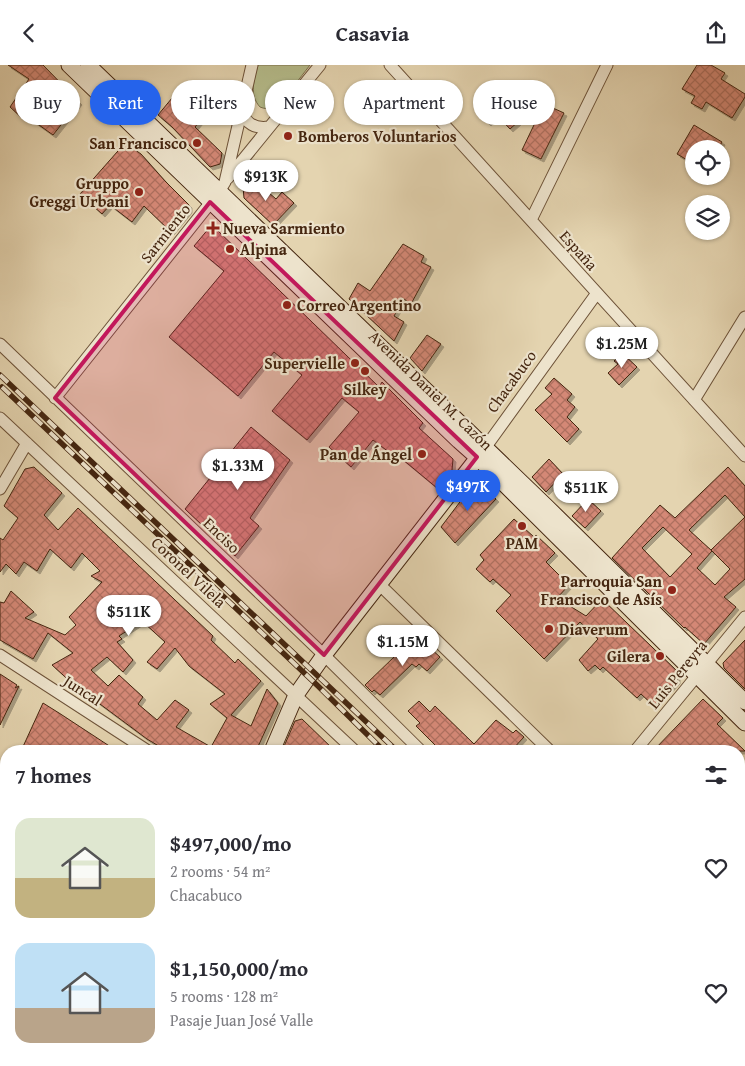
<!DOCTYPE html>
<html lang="en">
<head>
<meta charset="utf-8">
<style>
  body { margin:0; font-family:"Gentium Book Plus",serif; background:#f7f7f7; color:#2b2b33; height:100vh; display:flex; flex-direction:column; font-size:19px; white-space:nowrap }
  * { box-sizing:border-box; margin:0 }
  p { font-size:16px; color:#7c7c81 }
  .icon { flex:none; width:28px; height:28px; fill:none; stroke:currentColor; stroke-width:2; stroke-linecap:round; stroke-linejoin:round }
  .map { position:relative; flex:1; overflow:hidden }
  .details { position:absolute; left:0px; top:680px; width:745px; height:321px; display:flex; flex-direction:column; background:#fff; border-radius:20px 20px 0 0; box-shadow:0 1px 4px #0004 }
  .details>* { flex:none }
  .guide { position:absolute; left:15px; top:15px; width:715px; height:45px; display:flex; gap:10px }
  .buttons { position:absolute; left:685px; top:75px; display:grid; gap:10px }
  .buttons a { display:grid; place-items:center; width:45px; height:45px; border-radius:50%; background:#fff; box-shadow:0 1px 4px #0004; font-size:25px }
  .price { position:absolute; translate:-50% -42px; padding:0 11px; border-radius:18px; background:#fff; color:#222; font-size:16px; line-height:32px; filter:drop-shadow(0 1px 2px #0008) }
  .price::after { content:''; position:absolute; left:50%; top:30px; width:15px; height:11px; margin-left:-8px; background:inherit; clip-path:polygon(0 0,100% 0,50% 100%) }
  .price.current { background:#2563eb; color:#fff }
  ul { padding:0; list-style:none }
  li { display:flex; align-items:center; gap:15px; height:125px; padding:0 15px }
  li span { display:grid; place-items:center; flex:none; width:140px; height:100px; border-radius:15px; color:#555 }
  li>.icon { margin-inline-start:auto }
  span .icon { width:60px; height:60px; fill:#fffc; stroke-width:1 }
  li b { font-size:21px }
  h2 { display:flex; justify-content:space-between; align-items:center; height:60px; padding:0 15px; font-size:21px }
  .pill { padding:0 18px; border-radius:22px; background:#fff; box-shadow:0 1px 4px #0004; font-size:18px; line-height:45px }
  .pill.current { background:#2563eb; color:#fff }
  header { display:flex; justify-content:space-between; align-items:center; height:65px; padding:0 15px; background:#fff; font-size:22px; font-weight:700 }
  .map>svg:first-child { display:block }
</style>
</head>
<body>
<header><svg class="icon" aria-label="back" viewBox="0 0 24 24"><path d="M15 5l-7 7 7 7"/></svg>Casavia<svg class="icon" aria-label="share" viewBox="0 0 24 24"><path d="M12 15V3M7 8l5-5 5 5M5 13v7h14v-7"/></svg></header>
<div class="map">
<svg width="745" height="1001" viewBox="0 0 745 1001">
  <defs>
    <pattern id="building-cross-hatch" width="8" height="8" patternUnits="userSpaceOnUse" patternTransform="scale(1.25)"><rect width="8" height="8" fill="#d48876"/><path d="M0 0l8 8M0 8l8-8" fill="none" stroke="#ae6f5f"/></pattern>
    <filter id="shadow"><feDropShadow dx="3" dy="3" stdDeviation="0" flood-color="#0004"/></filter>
  </defs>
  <rect width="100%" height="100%" fill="#e4d4b0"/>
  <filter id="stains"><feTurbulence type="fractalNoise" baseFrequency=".004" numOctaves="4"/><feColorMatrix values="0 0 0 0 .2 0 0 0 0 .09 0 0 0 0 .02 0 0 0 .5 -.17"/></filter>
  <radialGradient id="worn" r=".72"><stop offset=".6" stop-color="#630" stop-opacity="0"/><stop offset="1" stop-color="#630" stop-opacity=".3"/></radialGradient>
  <path fill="#b5bc8b" stroke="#7d714e" d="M 258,0 L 310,0 L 283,35 C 277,42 269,46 260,42 C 249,30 254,15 258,0 Z"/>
  <path fill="url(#building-cross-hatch)" stroke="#452610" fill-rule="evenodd" filter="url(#shadow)" d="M 8,0 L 43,0 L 79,37 L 53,70 L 25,50 L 22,53 L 10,42 L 29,14 Z
    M 697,0 L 711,0 L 725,8 L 721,14 L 745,29 L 745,32 L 732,53 L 706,37 L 702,44 L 691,38 L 695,31 L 682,24 Z
    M 509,25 L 516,32 L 515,34 L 528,48 L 510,64 L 497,50 L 488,58 L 481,51 Z
    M 177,27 L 191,38 L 185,45 L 200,56 L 195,62 L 222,88 L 220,99 L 210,102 L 172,62 L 158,50 Z
    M 544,39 L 564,48 L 541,94 L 522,85 Z
    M 694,60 L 722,77 L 718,84 L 694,84 L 694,99 L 677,89 Z
    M 125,78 L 141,89 L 165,116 L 189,140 L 189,145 L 171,167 L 144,141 L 132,157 L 110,140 L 102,149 L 80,129 Z
    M 252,113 L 276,134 L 282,127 L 294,138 L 273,160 L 244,133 L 243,122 Z
    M 210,162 L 214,162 L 379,322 L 382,317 L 423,358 L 419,363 L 453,394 L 452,405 L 437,423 L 396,389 L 394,391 L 373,375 L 351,402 L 329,382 L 359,347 L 342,333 L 307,375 L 272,346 L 302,310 L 274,287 L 238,331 L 169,272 L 224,206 L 194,181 Z
    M 403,179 L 424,191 L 421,197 L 431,202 L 411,239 L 404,234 L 394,251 L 404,257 L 394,276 L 349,234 L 358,218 L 370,226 Z
    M 427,270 L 441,279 L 422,306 L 410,293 Z
    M 622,288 L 637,302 L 619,320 L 608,308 L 618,299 L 614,296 Z
    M 554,313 L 572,329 L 567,335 L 575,342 L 567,352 L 579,364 L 567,377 L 535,345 L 552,329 L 545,323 Z
    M 251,362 L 290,395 L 250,453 L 259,461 L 235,491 L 185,444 Z
    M 549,394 L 563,409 L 546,427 L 532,412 Z
    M 34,402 L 62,428 L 44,450 L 58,465 L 78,443 L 213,571 L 211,575 L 235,598 L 238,594 L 261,616 L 231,650 L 251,661 L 267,624 L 278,638 L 256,686 L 167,686 L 147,674 L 73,619 L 52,600 L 73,588 L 48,568 L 33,594 L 0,575 L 0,537 L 4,538 L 11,526 L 34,547 L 25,553 L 65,570 L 76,560 L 69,552 L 102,517 L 91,511 L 100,506 L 82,488 L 71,503 L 50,484 L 37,506 L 24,497 L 16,509 L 6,499 L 0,507 L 0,473 L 3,475 L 18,453 L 4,441 L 25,404 ZM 142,556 L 165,577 L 147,597 L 157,604 L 175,583 L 189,601 L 225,629 L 210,639 L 227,653 L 211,682 L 176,662 L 189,645 L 175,635 L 157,655 L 138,639 L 143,632 L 119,610 L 108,621 L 91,605 L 107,592 L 123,607 L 133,595 L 117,577 L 122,574 L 119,571 Z
    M 728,402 L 745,421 L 745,514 L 724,532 L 736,542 L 704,579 L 685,562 L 684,563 L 612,493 L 660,440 L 675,453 ZM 725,430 L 745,452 L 711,485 L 712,486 L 689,465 ZM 663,462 L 692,489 L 670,512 L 642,483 ZM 712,486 L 730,504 L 715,520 L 697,503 Z
    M 480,418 L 496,434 L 455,478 L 441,462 L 472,421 Z
    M 588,434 L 601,446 L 585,463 L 572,451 Z
    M 514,454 L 534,472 L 536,470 L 555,488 L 546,497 L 569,520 L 557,533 L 586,551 L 602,534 L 677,606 L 677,616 L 654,641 L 641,629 L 637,633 L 603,602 L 600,605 L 595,600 L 588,606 L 579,595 L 598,574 L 580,557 L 544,594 L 496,546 L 511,530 L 493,514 L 490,517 L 476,504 L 484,495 L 480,490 Z
    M 421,575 L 440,592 L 427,606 L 419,599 L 416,602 L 412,599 L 380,630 L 374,625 L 372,627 L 365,620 L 395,591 L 401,597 Z
    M 745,575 L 745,624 L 724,603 L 723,598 Z
    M 0,609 L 17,620 L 15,623 L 19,621 L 0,660 Z
    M 703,634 L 723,653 L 717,659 L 745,686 L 653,686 Z
    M 419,636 L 430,647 L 435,641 L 474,679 L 496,655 L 513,668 L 516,665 L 524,672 L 511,686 L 441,686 L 416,661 L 420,658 L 408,646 Z
    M 43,638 L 59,648 L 117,686 L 21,686 Z
    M 302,654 L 335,686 L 282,686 L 295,656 Z"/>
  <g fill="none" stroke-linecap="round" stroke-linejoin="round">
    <defs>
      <path id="street" d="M 390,0 L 745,391
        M 242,45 C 245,59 256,64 269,62
        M 228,113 L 320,0
        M 531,155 L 607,0
        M 0,279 L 324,590 L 421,686
        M 55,333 L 219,127 L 225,117 L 252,0
        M 694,335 L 745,252
        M 0,353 L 355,686
        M 485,383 L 597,228
        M 0,424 L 27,378
        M 379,519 L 550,686
        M 0,590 L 148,686
        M 635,686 L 745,552
        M 0,785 L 6,788
        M 739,992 L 745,998
        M 479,995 L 493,1001
        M 681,995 L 687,1001
        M 660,1001 L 664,995"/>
      <path id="secondary" d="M 69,0 L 459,376 L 477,392 L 745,658
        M 88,0 L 547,442 L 745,637
        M 272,686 L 296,630 L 324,590 L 483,386
        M 0,978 L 6,981
        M 33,995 L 45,1001
        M 117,1001 L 120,995"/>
    </defs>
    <use href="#street" stroke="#6d5238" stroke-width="13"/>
    <use href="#secondary" stroke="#452610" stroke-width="17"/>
    <use href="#street" stroke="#ede3cc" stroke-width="11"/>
    <use href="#secondary" stroke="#ede3cc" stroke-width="15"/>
    <defs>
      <path id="rail" d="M 0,310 L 397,686
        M 2,322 L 318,621 L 384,686
        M 706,995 L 712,1001
        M 718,995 L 725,1001"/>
    </defs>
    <use href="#rail" stroke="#452610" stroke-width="5.5"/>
    <use href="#rail" stroke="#ede3cc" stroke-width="4" stroke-dasharray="11" stroke-linecap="butt"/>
  </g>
  <path fill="#c2185b" fill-opacity="0.2" stroke="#c2185b" stroke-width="4" stroke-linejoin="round" d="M 210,137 L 477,392 L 324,590 L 55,333 Z"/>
  <g fill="#8f2418" stroke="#ede3cc" stroke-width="2">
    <circle cx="288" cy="71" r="5"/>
    <circle cx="197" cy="78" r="5"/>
    <circle cx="139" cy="127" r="5"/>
    <path d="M210.5 155.5h5v5h5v5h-5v5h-5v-5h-5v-5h5z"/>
    <circle cx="230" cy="184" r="5"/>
    <circle cx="287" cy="240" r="5"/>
    <circle cx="355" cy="298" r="5"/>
    <circle cx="365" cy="306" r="5"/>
    <circle cx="422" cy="389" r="5"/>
    <circle cx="522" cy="461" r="5"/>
    <circle cx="672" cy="525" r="5"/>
    <circle cx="549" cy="564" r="5"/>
    <circle cx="660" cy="591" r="5"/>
  </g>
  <g text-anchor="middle" stroke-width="4.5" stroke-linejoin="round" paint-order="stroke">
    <g font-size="16" font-weight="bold" fill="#452610" stroke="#ede3cc" text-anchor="end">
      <text x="298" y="77" text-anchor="start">Bomberos Voluntarios</text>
      <text x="187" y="84">San Francisco</text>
      <text x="129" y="124">Gruppo<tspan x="129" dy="18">Greggi Urbani</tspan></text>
      <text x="223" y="169" text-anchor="start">Nueva Sarmiento</text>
      <text x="240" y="190" text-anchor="start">Alpina</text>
      <text x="297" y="246" text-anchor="start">Correo Argentino</text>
      <text x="345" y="304">Supervielle</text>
      <text x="365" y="330" text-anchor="middle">Silkey</text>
      <text x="412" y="395">Pan de Ángel</text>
      <text x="522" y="484" text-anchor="middle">PAM</text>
      <text x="662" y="522">Parroquia San<tspan x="662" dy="18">Francisco de Asís</tspan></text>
      <text x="559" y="570" text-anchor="start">Diaverum</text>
      <text x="650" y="597">Gilera</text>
    </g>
    <g font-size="16" fill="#452610" stroke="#ede3cc">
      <text transform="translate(165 168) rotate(-52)" y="6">Sarmiento</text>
      <text transform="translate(579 185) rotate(48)" y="6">España</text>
      <text transform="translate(511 316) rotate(-54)" y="6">Chacabuco</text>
      <text transform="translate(431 325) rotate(44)" y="6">Avenida Daniel M. Cazón</text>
      <text transform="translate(222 470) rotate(44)" y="6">Enciso</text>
      <text transform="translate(189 507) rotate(43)" y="6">Coronel Vilela</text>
      <text transform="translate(677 609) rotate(-51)" y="6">Luis Pereyra</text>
      <text transform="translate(83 625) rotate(33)" y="6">Juncal</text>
    </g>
  </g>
  <rect width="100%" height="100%" filter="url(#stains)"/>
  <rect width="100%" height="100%" fill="url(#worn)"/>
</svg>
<div class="buttons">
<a><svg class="icon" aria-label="locate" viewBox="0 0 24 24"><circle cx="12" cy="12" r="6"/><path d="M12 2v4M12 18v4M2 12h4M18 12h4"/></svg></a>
<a><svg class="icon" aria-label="layers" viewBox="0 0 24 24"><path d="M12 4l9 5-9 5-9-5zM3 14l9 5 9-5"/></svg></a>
</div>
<b class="price" style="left:266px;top:137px">$913K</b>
<b class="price" style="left:622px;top:304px">$1.25M</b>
<b class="price" style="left:238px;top:426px">$1.33M</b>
<b class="price current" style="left:468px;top:447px">$497K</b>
<b class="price" style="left:586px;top:448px">$511K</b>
<b class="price" style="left:129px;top:572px">$511K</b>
<b class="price" style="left:403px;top:602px">$1.15M</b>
<div class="guide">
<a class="pill">Buy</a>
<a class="pill current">Rent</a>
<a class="pill">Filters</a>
<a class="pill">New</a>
<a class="pill">Apartment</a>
<a class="pill">House</a>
</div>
<section class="details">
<h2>7 homes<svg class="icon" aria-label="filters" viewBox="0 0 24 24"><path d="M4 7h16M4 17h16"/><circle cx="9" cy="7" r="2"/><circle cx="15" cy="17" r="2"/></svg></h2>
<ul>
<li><span style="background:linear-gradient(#dfe7d0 60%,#c2b280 0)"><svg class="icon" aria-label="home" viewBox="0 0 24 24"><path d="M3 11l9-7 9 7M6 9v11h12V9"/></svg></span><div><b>$497,000/mo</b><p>2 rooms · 54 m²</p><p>Chacabuco</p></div><svg class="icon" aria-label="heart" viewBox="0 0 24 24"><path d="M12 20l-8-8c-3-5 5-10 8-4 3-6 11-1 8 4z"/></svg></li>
<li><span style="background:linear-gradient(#bfe0f5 65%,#b9a48a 0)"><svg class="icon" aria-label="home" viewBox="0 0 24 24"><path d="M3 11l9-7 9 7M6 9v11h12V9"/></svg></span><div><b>$1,150,000/mo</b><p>5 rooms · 128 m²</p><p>Pasaje Juan José Valle</p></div><svg class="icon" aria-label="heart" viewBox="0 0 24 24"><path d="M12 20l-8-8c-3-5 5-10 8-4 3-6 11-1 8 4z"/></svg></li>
</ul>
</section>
</div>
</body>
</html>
